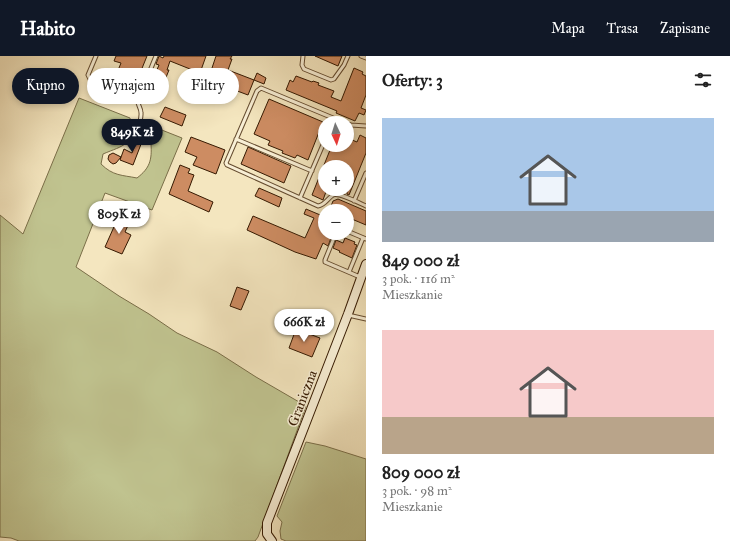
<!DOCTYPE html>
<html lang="pl">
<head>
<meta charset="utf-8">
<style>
  body { margin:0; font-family:"IM FELL Great Primer",serif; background:#f2f2f2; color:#222; height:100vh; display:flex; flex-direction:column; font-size:15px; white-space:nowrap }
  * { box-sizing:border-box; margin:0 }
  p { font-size:13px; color:#767676 }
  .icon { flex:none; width:22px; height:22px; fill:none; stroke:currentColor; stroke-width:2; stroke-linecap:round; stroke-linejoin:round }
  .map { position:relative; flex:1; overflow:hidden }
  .details { display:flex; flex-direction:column; background:#fff; width:364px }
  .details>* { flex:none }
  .top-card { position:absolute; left:12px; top:12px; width:294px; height:36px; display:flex; gap:8px }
  .needle { width:26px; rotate:176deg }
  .controls { position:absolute; left:318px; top:60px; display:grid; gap:8px }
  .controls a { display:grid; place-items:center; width:36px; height:36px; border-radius:50%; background:#fff; box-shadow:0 2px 6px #0003; font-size:20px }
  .price { position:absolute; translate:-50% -34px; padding:0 9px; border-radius:14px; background:#fff; color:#222; font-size:13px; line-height:26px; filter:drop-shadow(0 1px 2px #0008) }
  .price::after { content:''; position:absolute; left:50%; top:24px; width:12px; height:9px; margin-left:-6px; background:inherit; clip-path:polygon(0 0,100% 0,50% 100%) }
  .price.selected { background:#111827; color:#fff }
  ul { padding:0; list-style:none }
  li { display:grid; align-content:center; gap:8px; height:212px; padding:0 16px }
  li span { display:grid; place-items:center; height:124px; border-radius:0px; color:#555 }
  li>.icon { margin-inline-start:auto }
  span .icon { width:72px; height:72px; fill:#fffc; stroke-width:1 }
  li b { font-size:17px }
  h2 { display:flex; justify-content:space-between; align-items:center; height:48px; padding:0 16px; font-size:17px }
  .chip { padding:0 14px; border-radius:18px; background:#fff; box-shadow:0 2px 6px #0003; font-size:14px; line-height:36px }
  .chip.selected { background:#111827; color:#fff }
  header { display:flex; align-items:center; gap:24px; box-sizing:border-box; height:56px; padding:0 20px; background:#111827; color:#fff }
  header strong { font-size:19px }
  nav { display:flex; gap:22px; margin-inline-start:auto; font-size:14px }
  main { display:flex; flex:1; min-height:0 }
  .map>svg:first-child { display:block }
</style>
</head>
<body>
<header>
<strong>Habito</strong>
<nav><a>Mapa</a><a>Trasa</a><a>Zapisane</a></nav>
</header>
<main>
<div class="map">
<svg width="366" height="485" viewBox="0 0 366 485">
  <rect width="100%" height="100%" fill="#f4e6bf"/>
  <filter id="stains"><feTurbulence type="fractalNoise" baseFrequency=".005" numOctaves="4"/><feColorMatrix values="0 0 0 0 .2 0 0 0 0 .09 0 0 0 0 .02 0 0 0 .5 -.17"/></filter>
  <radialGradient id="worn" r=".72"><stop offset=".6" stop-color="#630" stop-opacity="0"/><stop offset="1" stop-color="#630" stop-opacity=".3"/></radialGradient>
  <path fill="#c0c38f" stroke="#7a6e48" d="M 79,42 L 130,62 C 134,90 124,89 103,98 L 101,108 C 113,120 122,119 137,122 C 150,112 152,104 151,88 L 138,80 L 144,67 L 182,82 L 152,154 L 105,137 L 76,211 L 119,240 L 149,258 L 177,277 L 217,296 L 256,321 L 306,350 L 258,481 L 255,485 L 19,485 L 11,482 L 0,481 L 0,159 L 23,178 Z
    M 306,386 L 325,390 L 366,403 L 366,485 L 286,485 L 281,483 L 280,475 L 282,466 L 277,460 Z"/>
  <path fill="#cd8c62" stroke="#351901" d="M 116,0 L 147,0 L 132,37 L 112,29 L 121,7 L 114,5 Z
    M 159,0 L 163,2 L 164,0 L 206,0 L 200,17 L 170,5 L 167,14 L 169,14 L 156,46 L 145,42 L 159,9 L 156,8 Z
    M 216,0 L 232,0 L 230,3 L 232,3 L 228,14 L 254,24 L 248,39 L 208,24 Z
    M 315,0 L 342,0 L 338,10 Z
    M 354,12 L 363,16 L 362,18 L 366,20 L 366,39 L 361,52 L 366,54 L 364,59 L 359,57 L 355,65 L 336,57 L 337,55 L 286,34 L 290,24 L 293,26 L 296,20 L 312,26 L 313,25 L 319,27 L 318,29 L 334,35 L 331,41 L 341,45 Z
    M 257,17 L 266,22 L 264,28 L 254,24 Z
    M 269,43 L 323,66 L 308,104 L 297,99 L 295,102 L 282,97 L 283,95 L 268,89 L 270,85 L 254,78 Z
    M 165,51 L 186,59 L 182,70 L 160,61 Z
    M 360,79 L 366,82 L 366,97 L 349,139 L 347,138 L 347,111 L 325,111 L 325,133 L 327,133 L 323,144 L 312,139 L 332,89 L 347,89 L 347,82 L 357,86 Z
    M 191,81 L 225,94 L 216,118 L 193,109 L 197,101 L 185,96 Z
    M 138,82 L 143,83 L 133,109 L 120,104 L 124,93 L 132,97 Z
    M 248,91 L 291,110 L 284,127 L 241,108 Z
    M 113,97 L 121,101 L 116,107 L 113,108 L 110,106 L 108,103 L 109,99 Z
    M 180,109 L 190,113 L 188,117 L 194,119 L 188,135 L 213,146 L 209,156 L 169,138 Z
    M 259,132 L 282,142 L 279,151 L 255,140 Z
    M 338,143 L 366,155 L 366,169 L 347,161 L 347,155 L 329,155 L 333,145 Z
    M 306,153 L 325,161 L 325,177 L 327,177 L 326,180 L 331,182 L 328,190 L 323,187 L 316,203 L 295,196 L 247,174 L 253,160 L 305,182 L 314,162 L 304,158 Z
    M 121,155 L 128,158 L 126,163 L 130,165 L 125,176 L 131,179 L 122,198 L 105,191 Z
    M 345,182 L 355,186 L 354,188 L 357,189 L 352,202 L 339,196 L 340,195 L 333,192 L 336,184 L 343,187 Z
    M 237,231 L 249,235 L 241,254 L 230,250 Z
    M 296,273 L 320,282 L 312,301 L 289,292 Z"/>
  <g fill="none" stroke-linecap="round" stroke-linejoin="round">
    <defs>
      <path id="lane" d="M 96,0 L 88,19 L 90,23 L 138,44
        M 303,0 L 302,9 L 304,13 L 331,24 L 334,23 L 344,9 L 348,0
        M 361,0 L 366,2
        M 345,67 L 261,32 L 257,35 L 226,107 L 227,109 L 318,150 C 325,149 327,143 333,139 C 339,136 359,147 366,150
        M 347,68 L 351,69 L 366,70
        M 236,83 L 312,115
        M 131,89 C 134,79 142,67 141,57 C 141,51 137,49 138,44 L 156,0
        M 300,142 L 325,84
        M 354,145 L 366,117
        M 347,175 L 366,183
        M 336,177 L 325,204 L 325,206 L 360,221
        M 349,216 L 363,182
        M 348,259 L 366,263"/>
      <path id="secondary" d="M 272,485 L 267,478 L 267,467 L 348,258 L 366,208"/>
    </defs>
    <use href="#lane" stroke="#654c30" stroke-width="5"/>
    <use href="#secondary" stroke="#351901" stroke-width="10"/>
    <use href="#lane" stroke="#f8efd5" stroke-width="3"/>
    <use href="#secondary" stroke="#f8efd5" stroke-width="8"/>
  </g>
  <g text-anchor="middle" stroke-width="3" stroke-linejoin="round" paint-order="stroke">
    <g font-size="14" fill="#351901" stroke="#f8efd5">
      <text transform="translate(302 342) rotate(-69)" y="5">Graniczna</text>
    </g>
  </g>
  <rect width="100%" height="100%" filter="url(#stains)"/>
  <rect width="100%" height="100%" fill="url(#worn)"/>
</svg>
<div class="controls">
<a><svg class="needle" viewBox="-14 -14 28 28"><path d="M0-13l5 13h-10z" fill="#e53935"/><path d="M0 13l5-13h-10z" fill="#767676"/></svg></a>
<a>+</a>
<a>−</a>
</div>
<b class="price selected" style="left:132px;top:97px">849K zł</b>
<b class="price" style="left:119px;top:179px">809K zł</b>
<b class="price" style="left:304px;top:287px">666K zł</b>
<div class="top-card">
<a class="chip selected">Kupno</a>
<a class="chip">Wynajem</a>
<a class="chip">Filtry</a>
</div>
</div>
<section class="details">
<h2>Oferty: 3<svg class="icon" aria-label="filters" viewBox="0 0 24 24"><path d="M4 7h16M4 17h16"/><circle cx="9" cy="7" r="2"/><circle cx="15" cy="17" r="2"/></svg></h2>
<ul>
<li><span style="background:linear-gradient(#a9c7e8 75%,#9aa5b1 0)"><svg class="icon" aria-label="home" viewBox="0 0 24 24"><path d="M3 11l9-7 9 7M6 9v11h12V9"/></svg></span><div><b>849 000 zł</b><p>3 pok. · 116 m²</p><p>Mieszkanie</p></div></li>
<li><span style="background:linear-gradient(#f6c9c9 70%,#b9a48a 0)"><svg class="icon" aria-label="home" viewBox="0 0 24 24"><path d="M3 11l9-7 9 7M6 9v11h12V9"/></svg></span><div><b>809 000 zł</b><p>3 pok. · 98 m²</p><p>Mieszkanie</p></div></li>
</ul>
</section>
</main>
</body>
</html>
